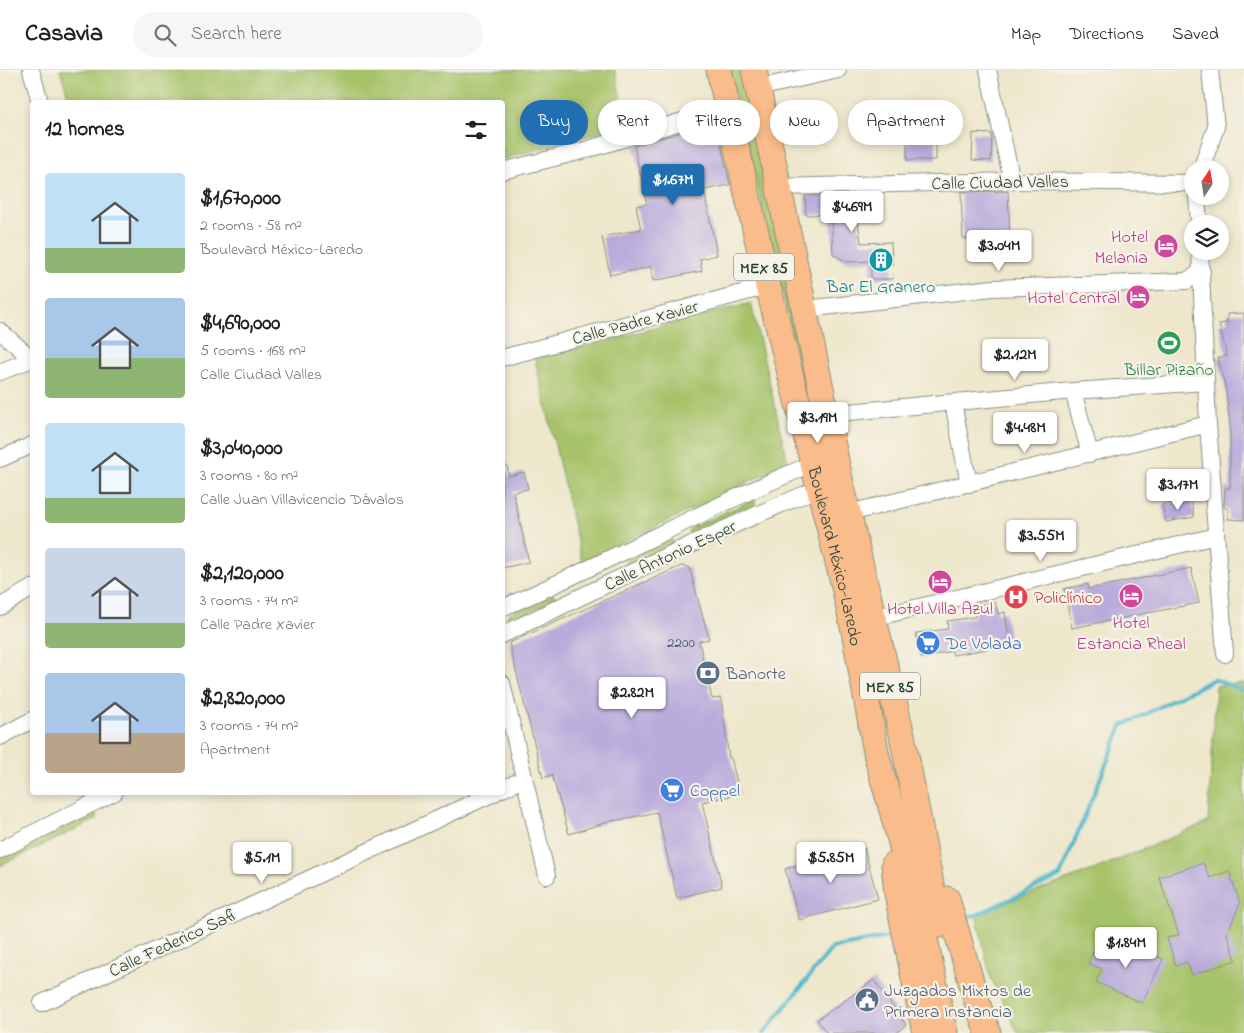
<!DOCTYPE html>
<html lang="en">
<head>
<meta charset="utf-8">
<style>
  body { margin:0; font-family:"Indie Flower",sans-serif; background:#f6f6f6; color:#202124; height:100vh; display:flex; flex-direction:column; font-size:19px; white-space:nowrap }
  * { box-sizing:border-box; margin:0 }
  p { font-size:16px; color:#757577 }
  .icon { flex:none; width:28px; height:28px; fill:none; stroke:currentColor; stroke-width:2; stroke-linecap:round; stroke-linejoin:round }
  .map { position:relative; flex:1; overflow:hidden }
  .sheet { position:absolute; left:30px; top:30px; width:475px; height:695px; display:flex; flex-direction:column; background:#fff; border-radius:5px; box-shadow:0 2px 8px #0003 }
  .sheet>* { flex:none }
  .top-card { position:absolute; left:520px; top:30px; width:475px; height:45px; display:flex; gap:10px }
  .needle { width:32px; rotate:12deg }
  .tools { position:absolute; left:1184px; top:90px; display:grid; gap:10px }
  .tools a { display:grid; place-items:center; width:45px; height:45px; border-radius:50%; background:#fff; box-shadow:0 2px 8px #0003; font-size:25px }
  .price { position:absolute; translate:-50% -42px; padding:0 11px; border-radius:5px; background:#fff; color:#222; font-size:16px; line-height:32px; filter:drop-shadow(0 1px 2px #0008) }
  .price::after { content:''; position:absolute; left:50%; top:30px; width:15px; height:11px; margin-left:-8px; background:inherit; clip-path:polygon(0 0,100% 0,50% 100%) }
  .price.current { background:#1f6fb2; color:#fff }
  ul { padding:0; list-style:none }
  li { display:flex; align-items:center; gap:15px; height:125px; padding:0 15px }
  li span { display:grid; place-items:center; flex:none; width:140px; height:100px; border-radius:5px; color:#555 }
  li>.icon { margin-inline-start:auto }
  span .icon { width:60px; height:60px; fill:#fffc; stroke-width:1 }
  li b { font-size:21px }
  h2 { display:flex; justify-content:space-between; align-items:center; height:60px; padding:0 15px; font-size:21px }
  .tag { padding:0 18px; border-radius:22px; background:#fff; box-shadow:0 2px 8px #0003; font-size:18px; line-height:45px }
  .tag.current { background:#1f6fb2; color:#fff }
  header { display:flex; align-items:center; gap:30px; box-sizing:border-box; height:70px; padding:0 25px; background:#fff; border-bottom:1px solid #e0e0e0 }
  header strong { font-size:24px }
  nav { display:flex; gap:28px; margin-inline-start:auto; font-size:18px }
  .search { width:350px; height:45px; background:#f6f6f6; display:flex; align-items:center; gap:12px; box-sizing:border-box; padding:0 18px; border-radius:28px; color:#757577; font-size:19px }
  .map>svg:first-child { display:block }
</style>
</head>
<body>
<header>
<strong>Casavia</strong>
<div class="search"><svg class="icon" aria-label="search" viewBox="0 0 24 24"><circle cx="10" cy="10" r="6"/><path d="M15 15l6 6"/></svg>Search here</div>
<nav><a>Map</a><a>Directions</a><a>Saved</a></nav>
</header>
<div class="map">
<svg width="1244" height="963" viewBox="0 0 1244 963">
  <rect width="100%" height="100%" fill="#f7f3e8"/>
  <filter id="ink" filterUnits="userSpaceOnUse"><feTurbulence type="fractalNoise" baseFrequency=".02" numOctaves="2"/><feDisplacementMap in="SourceGraphic" scale="10" xChannelSelector="R" yChannelSelector="G"/><feConvolveMatrix kernelMatrix="1 2 1 2 8 2 1 2 1" color-interpolation-filters="sRGB"/></filter>
  <filter id="wash" filterUnits="userSpaceOnUse"><feTurbulence type="fractalNoise" baseFrequency=".0096" numOctaves="4" result="noise"/><feDisplacementMap in="SourceGraphic" scale="20" xChannelSelector="R" yChannelSelector="G"/><feGaussianBlur stdDeviation="1.12" result="paint"/><feColorMatrix in="noise" values="0 0 0 0 0 0 0 0 0 0 0 0 0 0 0 0 0 1.4 0 .05"/><feComposite in="paint" operator="in"/></filter>
  <g filter="url(#wash)">
    <rect width="100%" height="100%" fill="#eee7cc"/>
    <path fill="#a7c36a" stroke="#63804f" d="M 60,0 L 615,0 L 626,55 L 503,89 L 502,32 L 70,32 Z
      M 730,0 L 740,0 L 816,339 L 811,344 Z
      M 751,233 L 788,393 L 582,492 L 535,289 Z
      M 753,430 L 755,431 L 755,436 L 692,465 L 688,462 L 690,458 Z
      M 671,469 L 675,473 L 629,495 L 625,493 L 627,489 Z
      M 553,524 L 555,526 L 555,530 L 510,551 L 507,548 L 509,544 Z
      M 1244,613 L 1244,963 L 1018,963 L 990,906 L 976,844 L 1098,798 L 1208,752 L 1216,616 Z
      M 93,743 L 96,744 L 97,749 L 0,796 L 0,788 Z"/>
    <g fill="none" stroke-linecap="round" stroke-linejoin="round">
      <path stroke="#4eb7cc" stroke-width="4" d="M 962,848 L 976,845 L 1060,806 L 1122,656 L 1214,609 L 1244,621
        M 763,963 L 765,962 L 832,878 L 893,866"/>
    </g>
    <g id="blocks">
      <path fill="#b9abdb" d="M 907,43 L 936,43 L 936,90 L 907,90 Z
        M 716,52 L 730,115 L 704,120 L 717,185 L 700,189 L 702,201 L 653,211 L 651,197 L 610,205 L 602,167 L 641,159 L 636,136 L 647,134 L 634,76 Z
        M 973,63 L 992,64 L 991,91 L 972,90 Z
        M 1008,121 L 1010,167 L 963,169 L 961,122 Z
        M 866,125 L 867,141 L 857,142 L 861,173 L 891,172 L 893,209 L 871,209 L 871,191 L 847,192 L 833,184 L 831,144 L 806,145 L 805,126 Z
        M 1244,243 L 1244,450 L 1228,449 L 1228,439 L 1224,437 L 1225,418 L 1230,418 L 1230,354 L 1225,316 L 1218,288 L 1227,286 L 1219,254 L 1227,253 L 1227,244 Z
        M 502,396 L 507,396 L 509,406 L 524,402 L 528,419 L 513,422 L 529,492 L 502,498 Z
        M 1191,429 L 1194,447 L 1166,452 L 1162,435 Z
        M 681,496 L 689,497 L 709,569 L 699,571 L 712,629 L 721,628 L 729,688 L 731,688 L 740,724 L 702,732 L 722,817 L 677,828 L 657,742 L 614,751 L 614,750 L 569,764 L 552,705 L 543,708 L 509,573 Z
        M 1191,498 L 1199,533 L 1072,558 L 1064,519 L 1088,514 L 1089,519 Z
        M 995,532 L 998,544 L 1005,542 L 1010,575 L 953,585 L 952,581 L 921,588 L 916,563 L 948,559 L 947,551 L 975,547 L 973,536 Z
        M 864,778 L 878,829 L 799,850 L 785,799 Z
        M 1203,793 L 1210,808 L 1229,801 L 1240,833 L 1227,864 L 1236,890 L 1192,905 L 1187,892 L 1176,896 L 1167,868 L 1179,865 L 1159,807 Z
        M 1117,868 L 1163,889 L 1142,933 L 1096,912 L 1102,899 L 1088,893 L 1098,872 L 1112,879 Z
        M 874,910 L 906,955 L 896,963 L 827,963 L 817,950 Z"/>
    </g>
  </g>
  <g filter="url(#ink)">
    <use href="#blocks" fill-opacity="0" stroke="#869280" stroke-width="1"/>
    <g fill="none" stroke-linecap="round" stroke-linejoin="round">
      <defs>
        <path id="street" d="M 31,0 L 40,32
          M 988,0 L 1012,111
          M 758,18 L 838,0
          M 1201,99 L 1216,57 L 1210,0
          M 502,101 L 582,81 L 727,38
          M 777,117 L 1012,111 L 1192,113
          M 1197,126 L 1199,154
          M 1200,181 L 1208,354 L 1225,584
          M 805,239 L 993,218 L 1186,211 L 1202,202
          M 0,261 L 32,289 L 0,302
          M 502,288 L 768,216
          M 1073,321 L 1090,384
          M 953,333 L 969,414
          M 817,345 L 1073,321 L 1206,312
          M 0,389 L 32,375
          M 849,443 L 1208,354
          M 0,537 L 32,518
          M 502,538 C 610,492 713,434 822,390
          M 873,548 L 1216,466
          M 502,565 C 609,513 717,460 827,415
          M 502,613 L 547,806
          M 0,667 L 32,650
          M 502,719 L 524,709
          M 0,780 L 115,722
          M 42,933 L 496,722"/>
        <g id="primary">
          <path id="s1" d="M 719,0 L 768,216 L 844,516 L 854,561 L 877,687 L 916,826 L 945,963"/>
          <path d="M 754,0 L 840,409 L 902,665 L 939,855"/>
          <path d="M 894,794 L 897,823 L 925,963"/>
          <path d="M 947,829 L 978,935 L 988,963"/>
        </g>
      </defs>
      <use href="#street" stroke="#869280" stroke-width="18"/>
      <use href="#primary" stroke="#869280" stroke-width="27"/>
      <use href="#street" stroke="#fff" stroke-width="16"/>
      <use href="#primary" stroke="#f9bc8a" stroke-width="25"/>
    </g>
  </g>
  <defs>
    <symbol id="hotel-disc" viewBox="-11 -11 22 22"><circle r="9.5" fill="#d1479c" stroke="#f7f3e8"/><path d="M-6-4.5h1.5V1H6V5H4.5V3h-9V5H-6ZM-4 0a1.8 1.8 0 1 1 3.6 0ZM.5 0V-2.5h3Q6-2.5 6 0Z" fill="#fff"/></symbol>
    <symbol id="building-disc" viewBox="-11 -11 22 22"><circle r="9.5" fill="#0f9aa8" stroke="#f7f3e8"/><path d="M-4-6H4V6H1V3H-1V6H-4ZM-2.5-4.3h1.7v1.8h-1.7ZM.8-4.3h1.7v1.8H.8ZM-2.5-1h1.7V.8h-1.7ZM.8-1h1.7V.8H.8Z" fill="#fff"/></symbol>
    <symbol id="stadium-disc" viewBox="-11 -11 22 22"><circle r="9.5" fill="#2e9e5b" stroke="#f7f3e8"/><path d="M0-5a6.5 5 0 1 0 0 10a6.5 5 0 1 0 0-10ZM-3.5-1.8h7v3.6h-7Z" fill="#fff"/></symbol>
    <symbol id="hospital-disc" viewBox="-11 -11 22 22"><circle r="9.5" fill="#e0444e" stroke="#f7f3e8"/><path d="M-5-5h3v3.5h4V-5h3V5h-3V1.5h-4V5h-3Z" fill="#fff"/></symbol>
    <symbol id="supermarket-disc" viewBox="-11 -11 22 22"><circle r="9.5" fill="#3f7fe0" stroke="#f7f3e8"/><path d="M-6-5.5h2.5l.6 2H6L4.5 2H-2.5L-4.4-4H-6ZM-1.5 3.2a1.3 1.3 0 1 0 .1 0ZM3 3.2a1.3 1.3 0 1 0 .1 0Z" fill="#fff"/></symbol>
    <symbol id="bank-disc" viewBox="-11 -11 22 22"><circle r="9.5" fill="#5c6f8a" stroke="#f7f3e8"/><path d="M-6-4H6V4H-6ZM0-2.3a2.3 2.3 0 1 0 0 4.6a2.3 2.3 0 1 0 0-4.6Z" fill="#fff"/></symbol>
    <symbol id="civic-disc" viewBox="-11 -11 22 22"><circle r="9.5" fill="#5c6f8a" stroke="#f7f3e8"/><path d="M-.6-6.5H3V-4.5H.6V-3L4-1V1h2V6H-6V1h2V-1L-.6-3ZM-1.2 2.5V6h2.4V2.5Z" fill="#fff"/></symbol>
  </defs>
  <g fill-rule="evenodd">
    <use href="#hotel-disc" x="1152" y="162" width="28" height="28"/>
    <use href="#building-disc" x="867" y="176" width="28" height="28"/>
    <use href="#hotel-disc" x="1124" y="213" width="28" height="28"/>
    <use href="#stadium-disc" x="1155" y="259" width="28" height="28"/>
    <use href="#hotel-disc" x="926" y="498" width="28" height="28"/>
    <use href="#hotel-disc" x="1117" y="512" width="28" height="28"/>
    <use href="#hospital-disc" x="1002" y="513" width="28" height="28"/>
    <use href="#supermarket-disc" x="914" y="559" width="28" height="28"/>
    <use href="#bank-disc" x="694" y="589" width="28" height="28"/>
    <use href="#supermarket-disc" x="658" y="706" width="28" height="28"/>
    <use href="#civic-disc" x="853" y="916" width="28" height="28"/>
  </g>
  <g text-anchor="middle" stroke-width="4.5" stroke-linejoin="round" paint-order="stroke">
    <g font-size="15" fill="#46585e">
      <text x="681" y="577">2200</text>
    </g>
    <g fill="#f7f3e8" stroke="#60746a" stroke-width="1">
      <rect x="734" y="183.5" width="60" height="27" rx="4"/>
      <rect x="860" y="602.5" width="60" height="27" rx="4"/>
    </g>
    <g font-size="16" font-weight="bold" fill="#1f3d34">
      <text x="764" y="203">MEX 85</text>
      <text x="890" y="622">MEX 85</text>
    </g>
    <g font-size="18" fill="#1f3d34" stroke="#f7f3e8">
      <text transform="translate(1000 112) rotate(-1)" y="6">Calle Ciudad Valles</text>
      <text transform="translate(635 252) rotate(-15)" y="6">Calle Padre Xavier</text>
      <text transform="translate(670 485) rotate(-25)" y="6">Calle Antonio Esper</text>
      <text dy="6" stroke="none"><textPath href="#s1" startOffset="500">Boulevard México-Laredo</textPath></text>
      <text transform="translate(173 872) rotate(-25)" y="6">Calle Federico Safi</text>
    </g>
    <g font-size="18" fill="#b23c85" stroke="#f7f3e8" text-anchor="end">
      <text x="1148" y="172">Hotel<tspan x="1148" dy="21">Melania</tspan></text>
      <text x="1120" y="233">Hotel Central</text>
      <text x="940" y="544" text-anchor="middle">Hotel Villa Azul</text>
      <text x="1131" y="558" text-anchor="middle">Hotel<tspan x="1131" dy="21">Estancia Rheal</tspan></text>
    </g>
    <g font-size="18" fill="#0d838f" stroke="#f7f3e8">
      <text x="881" y="222">Bar El Granero</text>
    </g>
    <g font-size="18" fill="#27864d" stroke="#f7f3e8">
      <text x="1169" y="305">Billar Pizaño</text>
    </g>
    <g font-size="18" fill="#be3a42" stroke="#f7f3e8" text-anchor="start">
      <text x="1034" y="533">Policlínico</text>
    </g>
    <g font-size="18" fill="#366cbe" stroke="#f7f3e8" text-anchor="start">
      <text x="946" y="579">De Volada</text>
      <text x="690" y="726">Coppel</text>
    </g>
    <g font-size="18" fill="#4e5e75" stroke="#f7f3e8" text-anchor="start">
      <text x="726" y="609">Banorte</text>
      <text x="884" y="926">Juzgados Mixtos de<tspan x="884" dy="21">Primera Instancia</tspan></text>
    </g>
  </g>
</svg>
<div class="tools">
<a><svg class="needle" viewBox="-14 -14 28 28"><path d="M0-13l5 13h-10z" fill="#e53935"/><path d="M0 13l5-13h-10z" fill="#757577"/></svg></a>
<a><svg class="icon" aria-label="layers" viewBox="0 0 24 24"><path d="M12 4l9 5-9 5-9-5zM3 14l9 5 9-5"/></svg></a>
</div>
<b class="price current" style="left:673px;top:136px">$1.67M</b>
<b class="price" style="left:852px;top:163px">$4.69M</b>
<b class="price" style="left:999px;top:202px">$3.04M</b>
<b class="price" style="left:1015px;top:311px">$2.12M</b>
<b class="price" style="left:818px;top:374px">$3.19M</b>
<b class="price" style="left:1025px;top:384px">$4.48M</b>
<b class="price" style="left:1178px;top:441px">$3.17M</b>
<b class="price" style="left:1041px;top:492px">$3.55M</b>
<b class="price" style="left:632px;top:649px">$2.82M</b>
<b class="price" style="left:262px;top:814px">$5.1M</b>
<b class="price" style="left:831px;top:814px">$5.85M</b>
<b class="price" style="left:1126px;top:899px">$1.84M</b>
<div class="top-card">
<a class="tag current">Buy</a>
<a class="tag">Rent</a>
<a class="tag">Filters</a>
<a class="tag">New</a>
<a class="tag">Apartment</a>
</div>
<section class="sheet">
<h2>12 homes<svg class="icon" aria-label="filters" viewBox="0 0 24 24"><path d="M4 7h16M4 17h16"/><circle cx="9" cy="7" r="2"/><circle cx="15" cy="17" r="2"/></svg></h2>
<ul>
<li><span style="background:linear-gradient(#bfe0f5 75%,#8fb573 0)"><svg class="icon" aria-label="home" viewBox="0 0 24 24"><path d="M3 11l9-7 9 7M6 9v11h12V9"/></svg></span><div><b>$1,670,000</b><p>2 rooms · 58 m²</p><p>Boulevard México-Laredo</p></div></li>
<li><span style="background:linear-gradient(#a9c7e8 60%,#8fb573 0)"><svg class="icon" aria-label="home" viewBox="0 0 24 24"><path d="M3 11l9-7 9 7M6 9v11h12V9"/></svg></span><div><b>$4,690,000</b><p>5 rooms · 168 m²</p><p>Calle Ciudad Valles</p></div></li>
<li><span style="background:linear-gradient(#bfe0f5 75%,#8fb573 0)"><svg class="icon" aria-label="home" viewBox="0 0 24 24"><path d="M3 11l9-7 9 7M6 9v11h12V9"/></svg></span><div><b>$3,040,000</b><p>3 rooms · 80 m²</p><p>Calle Juan Villavicencio Dávalos</p></div></li>
<li><span style="background:linear-gradient(#c9d6e8 75%,#8fb573 0)"><svg class="icon" aria-label="home" viewBox="0 0 24 24"><path d="M3 11l9-7 9 7M6 9v11h12V9"/></svg></span><div><b>$2,120,000</b><p>3 rooms · 74 m²</p><p>Calle Padre Xavier</p></div></li>
<li><span style="background:linear-gradient(#a9c7e8 60%,#b9a48a 0)"><svg class="icon" aria-label="home" viewBox="0 0 24 24"><path d="M3 11l9-7 9 7M6 9v11h12V9"/></svg></span><div><b>$2,820,000</b><p>3 rooms · 74 m²</p><p>Apartment</p></div></li>
</ul>
</section>
</div>
</body>
</html>
